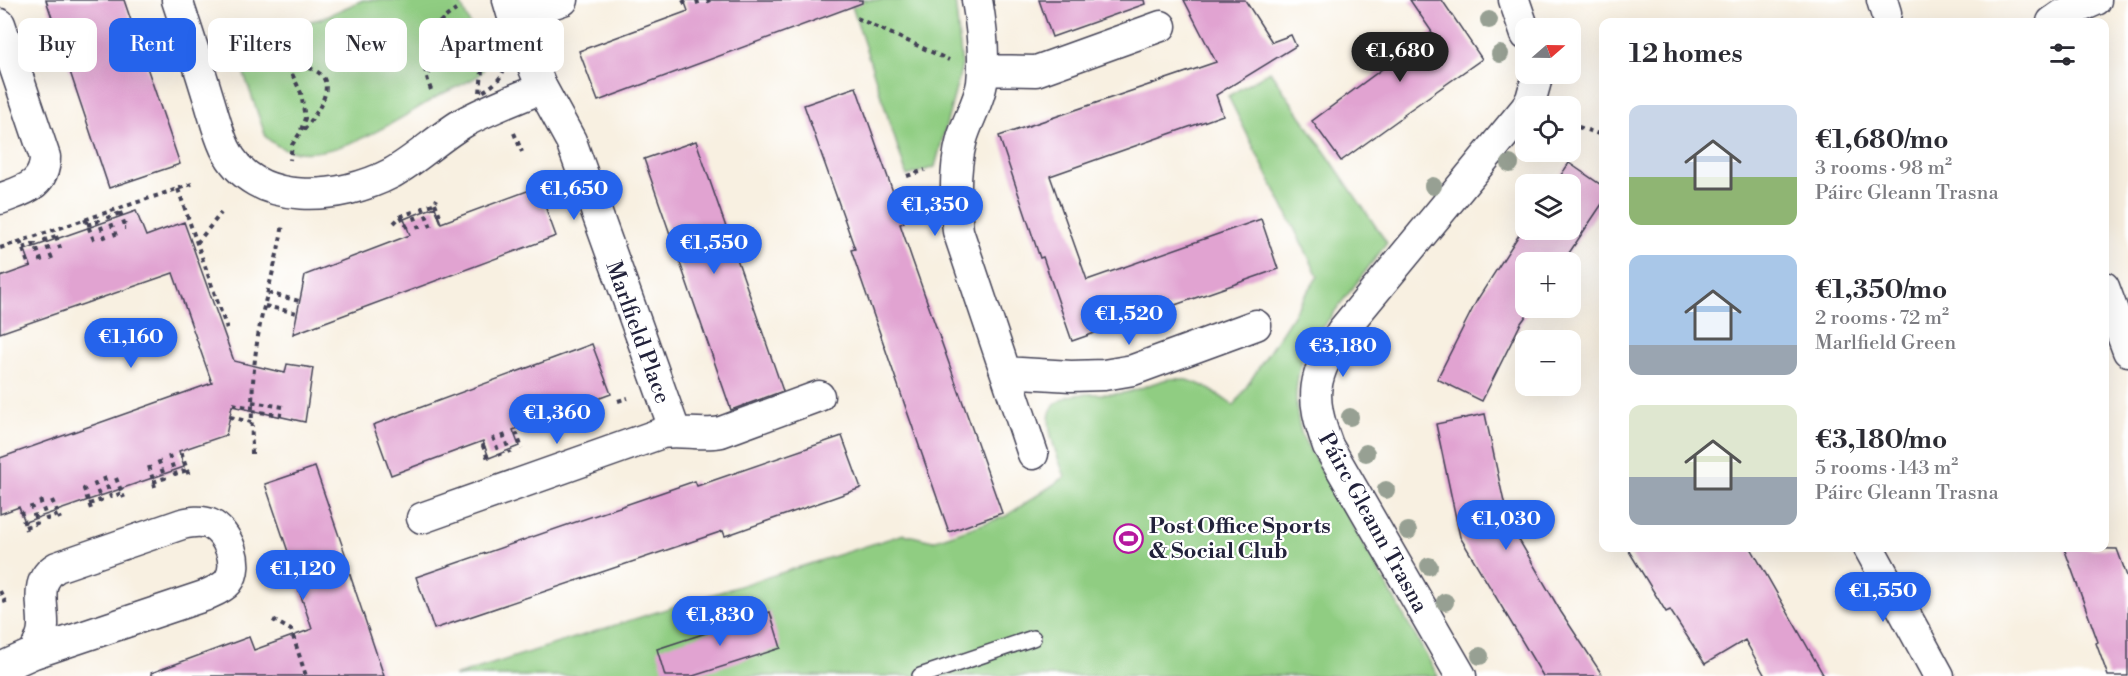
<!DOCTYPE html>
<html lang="en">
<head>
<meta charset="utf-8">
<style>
  body { margin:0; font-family:"Libre Bodoni",serif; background:#f2f2f3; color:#2b2b33; height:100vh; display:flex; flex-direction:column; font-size:22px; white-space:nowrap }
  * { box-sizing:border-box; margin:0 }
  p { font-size:20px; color:#7c7c81 }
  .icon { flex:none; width:33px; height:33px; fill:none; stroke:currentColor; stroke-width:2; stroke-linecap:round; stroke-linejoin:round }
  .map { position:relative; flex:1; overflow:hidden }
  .panel { position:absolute; left:1599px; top:18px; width:510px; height:534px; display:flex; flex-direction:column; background:#fff; border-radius:12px; box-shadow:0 6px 24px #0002 }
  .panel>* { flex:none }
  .banner { position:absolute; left:18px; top:18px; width:570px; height:54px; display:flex; gap:12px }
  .needle { width:39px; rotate:70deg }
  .controls { position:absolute; left:1515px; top:18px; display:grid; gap:12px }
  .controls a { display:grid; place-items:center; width:66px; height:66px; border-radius:12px; background:#fff; box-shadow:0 6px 24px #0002; font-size:30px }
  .price { position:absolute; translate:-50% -51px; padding:0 14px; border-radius:21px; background:#2563eb; color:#fff; font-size:20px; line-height:39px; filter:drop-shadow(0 2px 3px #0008) }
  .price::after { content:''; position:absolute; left:50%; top:36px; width:18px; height:14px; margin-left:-9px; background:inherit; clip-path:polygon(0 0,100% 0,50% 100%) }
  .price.current { background:#222; color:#fff }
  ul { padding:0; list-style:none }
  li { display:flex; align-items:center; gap:18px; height:150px; padding:0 30px }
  li span { display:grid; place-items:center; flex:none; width:168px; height:120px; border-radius:12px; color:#555 }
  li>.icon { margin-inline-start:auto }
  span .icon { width:72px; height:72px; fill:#fffc; stroke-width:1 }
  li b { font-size:26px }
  h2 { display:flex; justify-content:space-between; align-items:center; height:72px; padding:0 30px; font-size:26px }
  .tag { padding:0 21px; border-radius:12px; background:#fff; box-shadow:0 6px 24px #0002; font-size:21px; line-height:54px }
  .tag.current { background:#2563eb; color:#fff }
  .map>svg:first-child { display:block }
</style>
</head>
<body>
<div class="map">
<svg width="2128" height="676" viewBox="0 0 2128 676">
  <rect width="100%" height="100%" fill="#fff"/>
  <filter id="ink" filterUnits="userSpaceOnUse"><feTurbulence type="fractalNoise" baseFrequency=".0167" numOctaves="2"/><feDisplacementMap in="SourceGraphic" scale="12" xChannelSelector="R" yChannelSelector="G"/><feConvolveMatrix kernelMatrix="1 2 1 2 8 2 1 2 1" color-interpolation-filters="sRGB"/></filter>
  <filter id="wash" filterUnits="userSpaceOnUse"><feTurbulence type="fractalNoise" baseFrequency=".008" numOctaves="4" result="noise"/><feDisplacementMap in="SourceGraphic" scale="24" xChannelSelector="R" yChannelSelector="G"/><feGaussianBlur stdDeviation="1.35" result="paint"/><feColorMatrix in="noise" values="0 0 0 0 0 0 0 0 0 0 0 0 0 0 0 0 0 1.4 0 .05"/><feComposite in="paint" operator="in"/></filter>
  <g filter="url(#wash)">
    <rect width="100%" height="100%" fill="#f8f0e1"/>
    <path fill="#90cd82" stroke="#59785e" stroke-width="1.5" d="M 363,0 L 459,0 L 487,63 C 485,67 482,72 479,75 C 474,80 447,91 438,96 C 397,120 310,181 266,137 L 235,48 L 245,36 L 320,19 Z
      M 850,0 L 955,0 L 962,66 L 935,167 L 907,176 Z
      M 1270,71 L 1387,243 L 1306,349 C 1294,380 1293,404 1302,436 L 1438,676 L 454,676 L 904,534 L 933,541 L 1006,516 L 1065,477 C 1059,460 1044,427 1051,410 C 1054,404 1063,398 1069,396 C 1088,391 1109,397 1128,392 C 1146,388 1163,376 1181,379 C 1202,382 1217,394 1234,406 L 1318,276 L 1228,96 Z"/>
    <g id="blocks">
      <path fill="#e1a3d1" d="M 46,0 L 124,0 L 180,164 L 109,188 Z
        M 684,0 L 862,0 L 862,3 L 598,101 L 579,51 L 688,11 Z
        M 1039,0 L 1144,0 L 1145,4 L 1052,37 Z
        M 1184,0 L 1245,0 L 1272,42 L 1291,35 L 1296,46 L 1216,95 L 1223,115 L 1050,176 L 1087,280 L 1261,219 L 1278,269 L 1072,341 L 1043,257 L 1040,258 L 999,136 L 1216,62 Z
        M 1410,0 L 1442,0 L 1482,59 L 1404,114 L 1405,115 L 1341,161 L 1312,121 L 1432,32 Z
        M 856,87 L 904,223 L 900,224 L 912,259 L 1002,513 L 949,532 L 851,250 L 855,249 L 804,105 Z
        M 696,141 L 783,391 L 731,410 L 644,159 Z
        M 1569,163 L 1604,187 L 1604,201 L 1563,262 L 1526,262 L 1526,308 L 1532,308 L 1521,323 L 1482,401 L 1437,379 L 1477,300 L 1526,224 L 1526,230 L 1570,230 L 1570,184 L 1555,184 Z
        M 538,187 L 556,236 L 293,334 L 305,275 L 410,235 L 404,219 L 435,207 L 441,223 Z
        M 136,211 L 146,236 L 184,222 L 234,361 L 285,373 L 287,364 L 313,368 L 305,422 L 232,406 L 226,435 L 179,451 L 184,467 L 25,522 L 19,507 L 0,514 L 0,458 L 212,383 L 173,273 L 0,333 L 0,277 L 31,266 L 25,250 Z
        M 592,344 L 611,394 L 513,430 L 519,446 L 489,458 L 483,441 L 391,475 L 373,425 Z
        M 1485,414 L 1508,521 L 1561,612 L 1603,676 L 1543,676 L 1460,537 L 1436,424 Z
        M 842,436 L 861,488 L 725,536 L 723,531 L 434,629 L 416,577 L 695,481 L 697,486 Z
        M 315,467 L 348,562 L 346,563 L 384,676 L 151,676 L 151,673 L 249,637 L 254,650 L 312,629 L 299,590 L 301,590 L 265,484 Z
        M 1627,548 L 1751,548 L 1824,676 L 1765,676 L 1745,640 L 1705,664 L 1670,610 L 1666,612 Z
        M 2064,548 L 2117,549 L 2128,579 L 2128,676 L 2108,676 L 2096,643 L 2098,642 Z
        M 770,612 L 781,648 L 693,676 L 665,676 L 657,649 Z"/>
    </g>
  </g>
  <g filter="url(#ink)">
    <use href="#blocks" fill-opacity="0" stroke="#424154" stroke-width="1.5"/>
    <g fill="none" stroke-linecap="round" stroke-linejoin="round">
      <defs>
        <path id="service" d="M 920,676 L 1033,638"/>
        <path id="minor" d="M 177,0 C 188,33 199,67 209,100 C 214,116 218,133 225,148 C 254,209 341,200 392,173 C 417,159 438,138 463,123 C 488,109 516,99 542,88
          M 508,0 L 513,17 L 542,88 L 571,141 L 675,431
          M 977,0 C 982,28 985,54 982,83 C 979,102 967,121 962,139 C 954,168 955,202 958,231 L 1033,454
          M 1514,0 L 1526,35
          M 1882,0 L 1886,13
          M 513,17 L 563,0
          M 2052,22 L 2062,15 L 2096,0
          M 0,24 L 45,157 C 45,186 23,190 0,199
          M 983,70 L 1036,71 L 1161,26
          M 1527,106 L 1531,99 L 1538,74
          M 2104,287 L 2128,351
          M 1006,372 L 1071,376 L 1104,375 L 1133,370 L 1256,325
          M 422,518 L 662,433 C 682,430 701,436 721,432 L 819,396
          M 1869,548 L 1939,676
          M 0,668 L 34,653 L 204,596 C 212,592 222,589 228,582 C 241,565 228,532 210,524 C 201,520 191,522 182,524 L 57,567 C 33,581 44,604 43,626 C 43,636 38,644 34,653
          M 1461,676 L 1328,446 C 1309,394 1312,378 1342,331 L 1526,108"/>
      </defs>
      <use href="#service" stroke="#424154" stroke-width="18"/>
      <use href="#minor" stroke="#424154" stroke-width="33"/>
      <path stroke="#424154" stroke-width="4" stroke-dasharray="4.5 4.5" stroke-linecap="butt" d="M 683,0 L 687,7
        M 697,0 L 699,7
        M 708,0 L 709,3
        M 857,18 L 949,60
        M 442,19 C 438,45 459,52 478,60
        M 223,32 L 248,47
        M 297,33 L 287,63 C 295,65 306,66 314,70 C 341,82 315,116 304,130
        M 249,46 L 287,63 L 301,93 L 305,118 L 300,133 L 292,145 L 290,160
        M 502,51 C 510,71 498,84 480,93 L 482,70 Z
        M 147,54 L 160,50
        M 429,74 C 432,61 443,54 455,51
        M 431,90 C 418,54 422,31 456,10
        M 1570,124 L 1604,136
        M 514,133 L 522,152
        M 907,176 L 925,170
        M 178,189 L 227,329
        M 435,203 L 441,218 L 439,219
        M 120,212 L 126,228 L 124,228
        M 401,216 L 409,231
        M 85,219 L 94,240
        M 394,223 L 401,216 L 413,212 L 420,231
        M 87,225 L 99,221 L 106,240
        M 431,227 L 423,208 L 435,203 L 437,199
        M 56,236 L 61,251
        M 116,236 L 109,217 L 121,213
        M 20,241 L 28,263 L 30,262
        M 197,243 L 221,213
        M 0,248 L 195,183
        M 23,248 L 35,244 L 42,263
        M 52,259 L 45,240 L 56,236
        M 268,293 L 299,301
        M 265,306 L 297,313
        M 618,401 L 628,398
        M 252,402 L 283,407
        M 233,404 L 252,408
        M 252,411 L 282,415
        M 230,417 L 251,422
        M 503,434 L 510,453
        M 515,435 L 517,434 L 522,449
        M 493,437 L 500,456
        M 484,446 L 483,446 L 489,461
        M 252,454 C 251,408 252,361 262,315 C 269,285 278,255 283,224
        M 169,455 L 175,474 L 187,470
        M 180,456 L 182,455 L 189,476
        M 149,466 L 155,487
        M 104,477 L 111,497 L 122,493
        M 116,478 L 124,498
        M 153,482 L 165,478 L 158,459
        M 85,488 L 84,489 L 91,509
        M 40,500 L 47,519 L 58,515
        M 52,500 L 60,519
        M 89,504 L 101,500 L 94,481
        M 21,511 L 26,530
        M 25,527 L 37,523 L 30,503
        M 0,591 L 6,604
        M 273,620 L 291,630 L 306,676"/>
      <use href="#service" stroke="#fff" stroke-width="15"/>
      <use href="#minor" stroke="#fff" stroke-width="30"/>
    </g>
    <g fill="#97a093">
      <circle cx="1489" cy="20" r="9"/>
      <circle cx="1500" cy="54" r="9"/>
      <circle cx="1510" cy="164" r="9"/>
      <circle cx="1433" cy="186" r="9"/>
      <circle cx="1350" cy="417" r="9"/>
      <circle cx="1366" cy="453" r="9"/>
      <circle cx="1386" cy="490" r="9"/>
      <circle cx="1408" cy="531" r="9"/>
      <circle cx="1429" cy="566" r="9"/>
      <circle cx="1445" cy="602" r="9"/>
      <circle cx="1480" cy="656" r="9"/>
    </g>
  </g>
  <defs>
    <symbol id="stadium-ring" viewBox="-11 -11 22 22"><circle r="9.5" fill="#fff" stroke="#b5179e" stroke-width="1.5"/><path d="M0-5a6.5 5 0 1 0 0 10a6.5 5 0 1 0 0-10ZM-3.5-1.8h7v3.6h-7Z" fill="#b5179e"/></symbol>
  </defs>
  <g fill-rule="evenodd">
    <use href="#stadium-ring" x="1112" y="522" width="33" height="33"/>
  </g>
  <g text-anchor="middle" stroke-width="4.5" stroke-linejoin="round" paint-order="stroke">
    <g font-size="22" fill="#22223b" stroke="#fff">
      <text transform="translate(639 332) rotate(70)" y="8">Marlfield Place</text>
      <text transform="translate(1374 522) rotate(61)" y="8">Páirc Gleann Trasna</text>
    </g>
    <g font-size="22" font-weight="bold" fill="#22223b" stroke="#fff" text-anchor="start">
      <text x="1149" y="533">Post Office Sports<tspan x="1149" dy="25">&amp; Social Club</tspan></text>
    </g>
  </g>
</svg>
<div class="controls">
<a><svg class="needle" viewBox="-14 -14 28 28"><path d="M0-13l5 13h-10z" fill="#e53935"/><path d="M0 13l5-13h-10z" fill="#7c7c81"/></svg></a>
<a><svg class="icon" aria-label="locate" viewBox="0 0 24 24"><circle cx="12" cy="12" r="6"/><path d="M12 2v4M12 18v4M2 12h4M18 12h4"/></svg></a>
<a><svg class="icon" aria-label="layers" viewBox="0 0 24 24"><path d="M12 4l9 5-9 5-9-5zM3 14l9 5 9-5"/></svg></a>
<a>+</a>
<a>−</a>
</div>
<b class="price current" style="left:1400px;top:83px">€1,680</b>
<b class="price" style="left:574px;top:221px">€1,650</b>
<b class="price" style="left:935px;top:237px">€1,350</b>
<b class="price" style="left:714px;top:275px">€1,550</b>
<b class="price" style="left:1129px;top:346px">€1,520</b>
<b class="price" style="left:131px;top:369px">€1,160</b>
<b class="price" style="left:1343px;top:378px">€3,180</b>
<b class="price" style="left:557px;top:445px">€1,360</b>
<b class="price" style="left:1506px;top:551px">€1,030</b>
<b class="price" style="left:303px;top:601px">€1,120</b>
<b class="price" style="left:1883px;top:623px">€1,550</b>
<b class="price" style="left:720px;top:647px">€1,830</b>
<div class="banner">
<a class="tag">Buy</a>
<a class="tag current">Rent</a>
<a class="tag">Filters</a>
<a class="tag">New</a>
<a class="tag">Apartment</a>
</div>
<section class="panel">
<h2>12 homes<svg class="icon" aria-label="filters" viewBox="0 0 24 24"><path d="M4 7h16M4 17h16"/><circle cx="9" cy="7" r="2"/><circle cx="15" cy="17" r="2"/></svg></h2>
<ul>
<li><span style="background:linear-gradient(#c9d6e8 60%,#8fb573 0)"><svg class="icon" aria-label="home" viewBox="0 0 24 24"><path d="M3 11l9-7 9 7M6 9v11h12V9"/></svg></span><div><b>€1,680/mo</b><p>3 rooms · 98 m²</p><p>Páirc Gleann Trasna</p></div></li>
<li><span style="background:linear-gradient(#a9c7e8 75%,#9aa5b1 0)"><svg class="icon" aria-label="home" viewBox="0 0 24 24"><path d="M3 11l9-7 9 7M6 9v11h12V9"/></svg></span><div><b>€1,350/mo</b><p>2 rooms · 72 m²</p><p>Marlfield Green</p></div></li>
<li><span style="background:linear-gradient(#dfe7d0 60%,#9aa5b1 0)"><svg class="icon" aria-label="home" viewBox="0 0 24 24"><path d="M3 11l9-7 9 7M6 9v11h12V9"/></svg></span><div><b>€3,180/mo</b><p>5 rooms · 143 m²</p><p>Páirc Gleann Trasna</p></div></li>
</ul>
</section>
</div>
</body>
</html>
